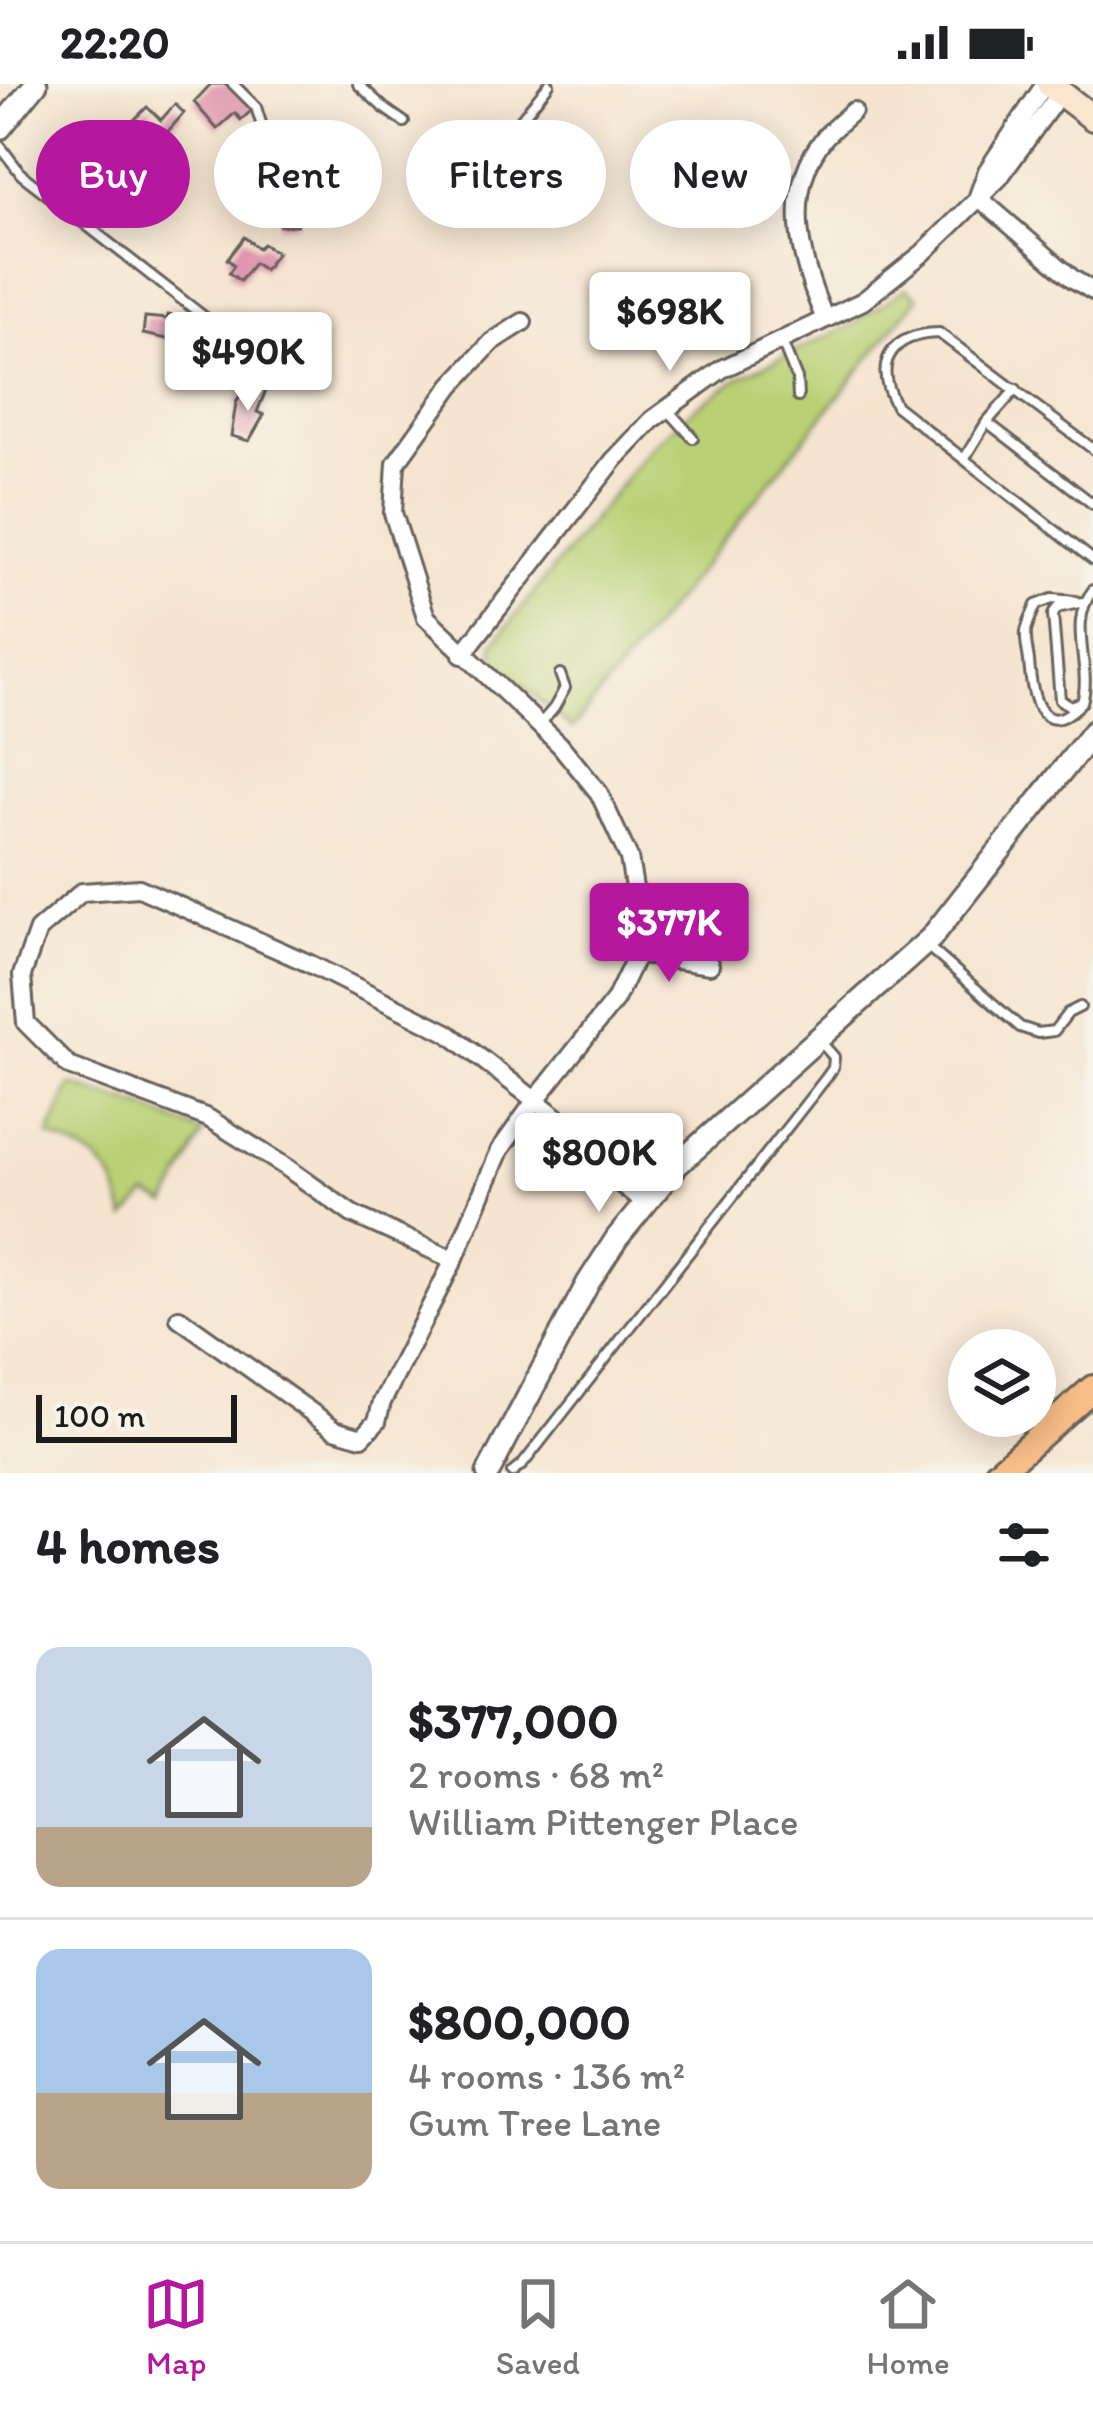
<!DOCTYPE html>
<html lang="en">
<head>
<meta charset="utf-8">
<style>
  body { margin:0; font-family:Itim,sans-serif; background:#f2f2f2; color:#202124; height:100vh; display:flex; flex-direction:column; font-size:45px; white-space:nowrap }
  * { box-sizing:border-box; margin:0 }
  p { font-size:39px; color:#757577 }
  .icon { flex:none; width:66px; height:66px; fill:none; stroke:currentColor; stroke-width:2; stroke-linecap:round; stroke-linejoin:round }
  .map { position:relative; height:1389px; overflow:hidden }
  .details { display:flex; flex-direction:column; background:#fff; flex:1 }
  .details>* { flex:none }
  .hud { position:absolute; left:36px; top:36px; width:1023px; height:108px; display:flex; gap:24px }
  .buttons { position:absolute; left:948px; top:1245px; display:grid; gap:24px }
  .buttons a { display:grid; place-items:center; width:108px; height:108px; border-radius:50%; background:#fff; box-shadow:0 6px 30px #0003; font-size:60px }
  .scale { position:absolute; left:36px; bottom:30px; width:201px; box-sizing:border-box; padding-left:12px; border:6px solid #1c1c1c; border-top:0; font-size:33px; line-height:42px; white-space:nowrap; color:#1c1c1c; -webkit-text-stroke:9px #f7f3e8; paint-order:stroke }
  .price { position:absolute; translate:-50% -102px; padding:0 27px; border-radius:12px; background:#fff; color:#222; font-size:39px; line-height:78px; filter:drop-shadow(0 3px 6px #0008) }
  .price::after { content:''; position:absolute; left:50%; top:72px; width:36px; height:27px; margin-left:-18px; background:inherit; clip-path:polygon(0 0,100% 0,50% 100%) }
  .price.on { background:#b5179e; color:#fff }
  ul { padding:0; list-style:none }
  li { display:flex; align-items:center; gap:36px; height:300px; padding:0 36px }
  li+li { border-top:3px solid #e0e0e0 }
  li span { display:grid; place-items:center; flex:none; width:336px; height:240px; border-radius:24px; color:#555 }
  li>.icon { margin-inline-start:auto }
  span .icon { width:144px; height:144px; fill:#fffc; stroke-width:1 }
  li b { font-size:51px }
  h2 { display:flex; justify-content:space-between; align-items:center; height:144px; padding:0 36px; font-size:51px }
  .chip { padding:0 42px; border-radius:54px; background:#fff; box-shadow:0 6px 30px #0003; font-size:42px; line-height:108px }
  .chip.on { background:#b5179e; color:#fff }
  .status { display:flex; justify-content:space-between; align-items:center; height:84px; padding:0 60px; background:#fff; direction:ltr }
  .status svg { height:33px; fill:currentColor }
  .tab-bar { display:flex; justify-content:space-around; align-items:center; height:168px; border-top:3px solid #e0e0e0; background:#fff; font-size:33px; color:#757577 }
  .tab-bar a { display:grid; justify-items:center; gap:6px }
  .tab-bar .on { color:#b5179e }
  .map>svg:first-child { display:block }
</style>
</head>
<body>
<div class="status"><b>22:20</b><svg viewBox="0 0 49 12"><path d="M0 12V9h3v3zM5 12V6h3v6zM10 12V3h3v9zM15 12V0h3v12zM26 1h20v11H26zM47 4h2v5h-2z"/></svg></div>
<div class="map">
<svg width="1093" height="1389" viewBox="0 0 1093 1389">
  <rect width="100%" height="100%" fill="#f7f3e8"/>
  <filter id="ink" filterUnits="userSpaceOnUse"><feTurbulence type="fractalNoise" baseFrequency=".00833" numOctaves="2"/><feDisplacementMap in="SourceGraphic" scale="24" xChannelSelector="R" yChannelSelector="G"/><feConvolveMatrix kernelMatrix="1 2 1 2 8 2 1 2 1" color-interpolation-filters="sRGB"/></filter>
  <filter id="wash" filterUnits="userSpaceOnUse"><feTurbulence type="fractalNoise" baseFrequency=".004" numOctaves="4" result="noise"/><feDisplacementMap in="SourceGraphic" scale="48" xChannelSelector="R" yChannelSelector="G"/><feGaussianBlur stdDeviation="2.7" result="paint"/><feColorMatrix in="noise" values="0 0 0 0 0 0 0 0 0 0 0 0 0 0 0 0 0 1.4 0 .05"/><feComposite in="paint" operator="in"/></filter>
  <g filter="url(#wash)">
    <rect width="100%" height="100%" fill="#f5e4cf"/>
    <path fill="#b9d074" stroke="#6a7648" stroke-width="3" d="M 906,204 L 918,213 L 572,645 L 495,577 L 493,560 L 650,364 L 695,324 L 742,292 L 852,241 Z
      M 71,1001 L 142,1023 L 203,1049 L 167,1121 L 147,1111 L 125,1135 C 115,1080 96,1073 49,1052 Z"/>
    <g id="blocks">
      <path fill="#df93ad" d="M 211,0 L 226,0 L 232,5 L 233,3 L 254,24 L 241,36 L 235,29 L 217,45 L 194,18 Z
        M 175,20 L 184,29 L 162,54 L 134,36 L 147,23 L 161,36 Z
        M 280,115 L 297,115 L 297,141 L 280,142 Z
        M 244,153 L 258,164 L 263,160 L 277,169 L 264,186 L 254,179 L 240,197 L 229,189 L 234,181 L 227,175 Z
        M 168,231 L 186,234 L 187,239 L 199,245 L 196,261 L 143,250 L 145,233 L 167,235 Z
        M 245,303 L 266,306 L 257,328 L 264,331 L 249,357 L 231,352 L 236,319 Z"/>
    </g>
  </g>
  <g filter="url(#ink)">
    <use href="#blocks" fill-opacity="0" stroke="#68625b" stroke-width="3"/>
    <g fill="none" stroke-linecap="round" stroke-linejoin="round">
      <defs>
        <path id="service" d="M 233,0 L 256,23 L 280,100
          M 358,0 L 384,24 L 404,38
          M 0,62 L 22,91 L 230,253
          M 478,89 L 549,0
          M 782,258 L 797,295 L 798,313
          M 668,326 L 693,354
          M 987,338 L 1093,420
          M 1093,365 L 939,249 C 891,250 872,279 896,322 L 1093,476
          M 964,375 L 986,339 L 1016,305
          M 1076,517 L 1052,515 L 1036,521 C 1033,529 1027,539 1026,548 C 1025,557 1028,568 1029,577 C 1031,606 1039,659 1078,622
          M 1083,518 L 1057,524 L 1053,531 L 1060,616 L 1071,622 L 1082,618 C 1093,583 1066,540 1093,506
          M 540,640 L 554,624 L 565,604 L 560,590
          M 926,861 L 1020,943 L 1038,949 L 1054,947 L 1068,929 L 1080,923
          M 512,1389 L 523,1380 L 826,994 L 833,984 L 834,973 L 819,956"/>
        <path id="minor" d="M 978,112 L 987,87 L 1045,0
          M 978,113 L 1073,195 L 1093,207
          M 825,235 C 800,178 781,107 825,53 C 833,44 844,35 853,27
          M 462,571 L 614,376 L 652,336 L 722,285 L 863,217 L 923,169 L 999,94 L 1060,9
          M 637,870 L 710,881
          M 562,1037 L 571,1053 L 601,1077 L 607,1089 L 645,1119
          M 454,1176 L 352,1130 L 286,1083 L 208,1034 L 69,982 L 26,939 L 22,891 L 38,846 L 82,808 L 139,804 L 308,879 L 448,949 L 562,1037 L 581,1043 L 610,1065 L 625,1069 L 661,1100
          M 179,1234 L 335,1345 L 362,1353 L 377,1337 L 382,1318 L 454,1176 L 500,1066 L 535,1017 L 615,916 L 637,870 L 639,833 L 629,774 L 599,709 L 560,661 L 426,533 L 393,429 L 396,379 L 452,301 L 492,258 L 523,238"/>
        <path id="tertiary" d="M 0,44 L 36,0
          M 488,1389 L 588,1199 L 617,1154 L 677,1081 L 931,854 L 1093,648"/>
        <path id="secondary" d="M 1049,0 L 1093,34"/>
        <path id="primary" d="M 997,1389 L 1093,1304"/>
      </defs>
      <use href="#service" stroke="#68625b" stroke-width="14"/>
      <use href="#minor" stroke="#68625b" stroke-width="22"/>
      <use href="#tertiary" stroke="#68625b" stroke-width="27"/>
      <use href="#secondary" stroke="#68625b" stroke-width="30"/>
      <use href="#primary" stroke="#68625b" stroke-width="30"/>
      <use href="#service" stroke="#fff" stroke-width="8"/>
      <use href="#minor" stroke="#fff" stroke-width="16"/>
      <use href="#tertiary" stroke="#fff" stroke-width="21"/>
      <use href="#secondary" stroke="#fce5cf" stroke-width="24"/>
      <use href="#primary" stroke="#f7be88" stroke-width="24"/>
    </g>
  </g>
</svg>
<div class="buttons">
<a><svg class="icon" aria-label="layers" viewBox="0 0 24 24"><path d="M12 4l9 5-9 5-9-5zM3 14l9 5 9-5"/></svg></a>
</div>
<div class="scale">100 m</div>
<b class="price" style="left:670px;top:290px">$698K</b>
<b class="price" style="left:248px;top:330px">$490K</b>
<b class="price on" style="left:669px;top:901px">$377K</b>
<b class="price" style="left:599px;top:1131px">$800K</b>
<div class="hud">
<a class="chip on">Buy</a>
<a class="chip">Rent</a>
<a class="chip">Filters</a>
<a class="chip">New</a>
</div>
</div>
<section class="details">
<h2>4 homes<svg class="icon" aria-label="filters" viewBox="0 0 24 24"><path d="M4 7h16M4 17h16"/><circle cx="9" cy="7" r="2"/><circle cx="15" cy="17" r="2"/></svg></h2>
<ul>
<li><span style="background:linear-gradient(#c9d6e8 75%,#b9a48a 0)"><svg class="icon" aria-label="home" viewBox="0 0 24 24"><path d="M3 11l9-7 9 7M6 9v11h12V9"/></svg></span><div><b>$377,000</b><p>2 rooms · 68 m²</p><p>William Pittenger Place</p></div></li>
<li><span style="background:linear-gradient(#a9c7e8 60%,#b9a48a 0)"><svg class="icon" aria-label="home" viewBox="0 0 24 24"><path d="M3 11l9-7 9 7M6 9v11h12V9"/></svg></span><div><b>$800,000</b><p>4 rooms · 136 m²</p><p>Gum Tree Lane</p></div></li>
</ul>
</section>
<nav class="tab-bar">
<a class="on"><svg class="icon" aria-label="map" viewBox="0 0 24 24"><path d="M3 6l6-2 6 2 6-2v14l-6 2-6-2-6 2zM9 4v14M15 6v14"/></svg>Map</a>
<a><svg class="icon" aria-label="saved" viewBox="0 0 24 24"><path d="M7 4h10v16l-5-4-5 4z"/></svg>Saved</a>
<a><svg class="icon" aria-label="home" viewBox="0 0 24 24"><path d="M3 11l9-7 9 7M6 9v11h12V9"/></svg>Home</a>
</nav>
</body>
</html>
